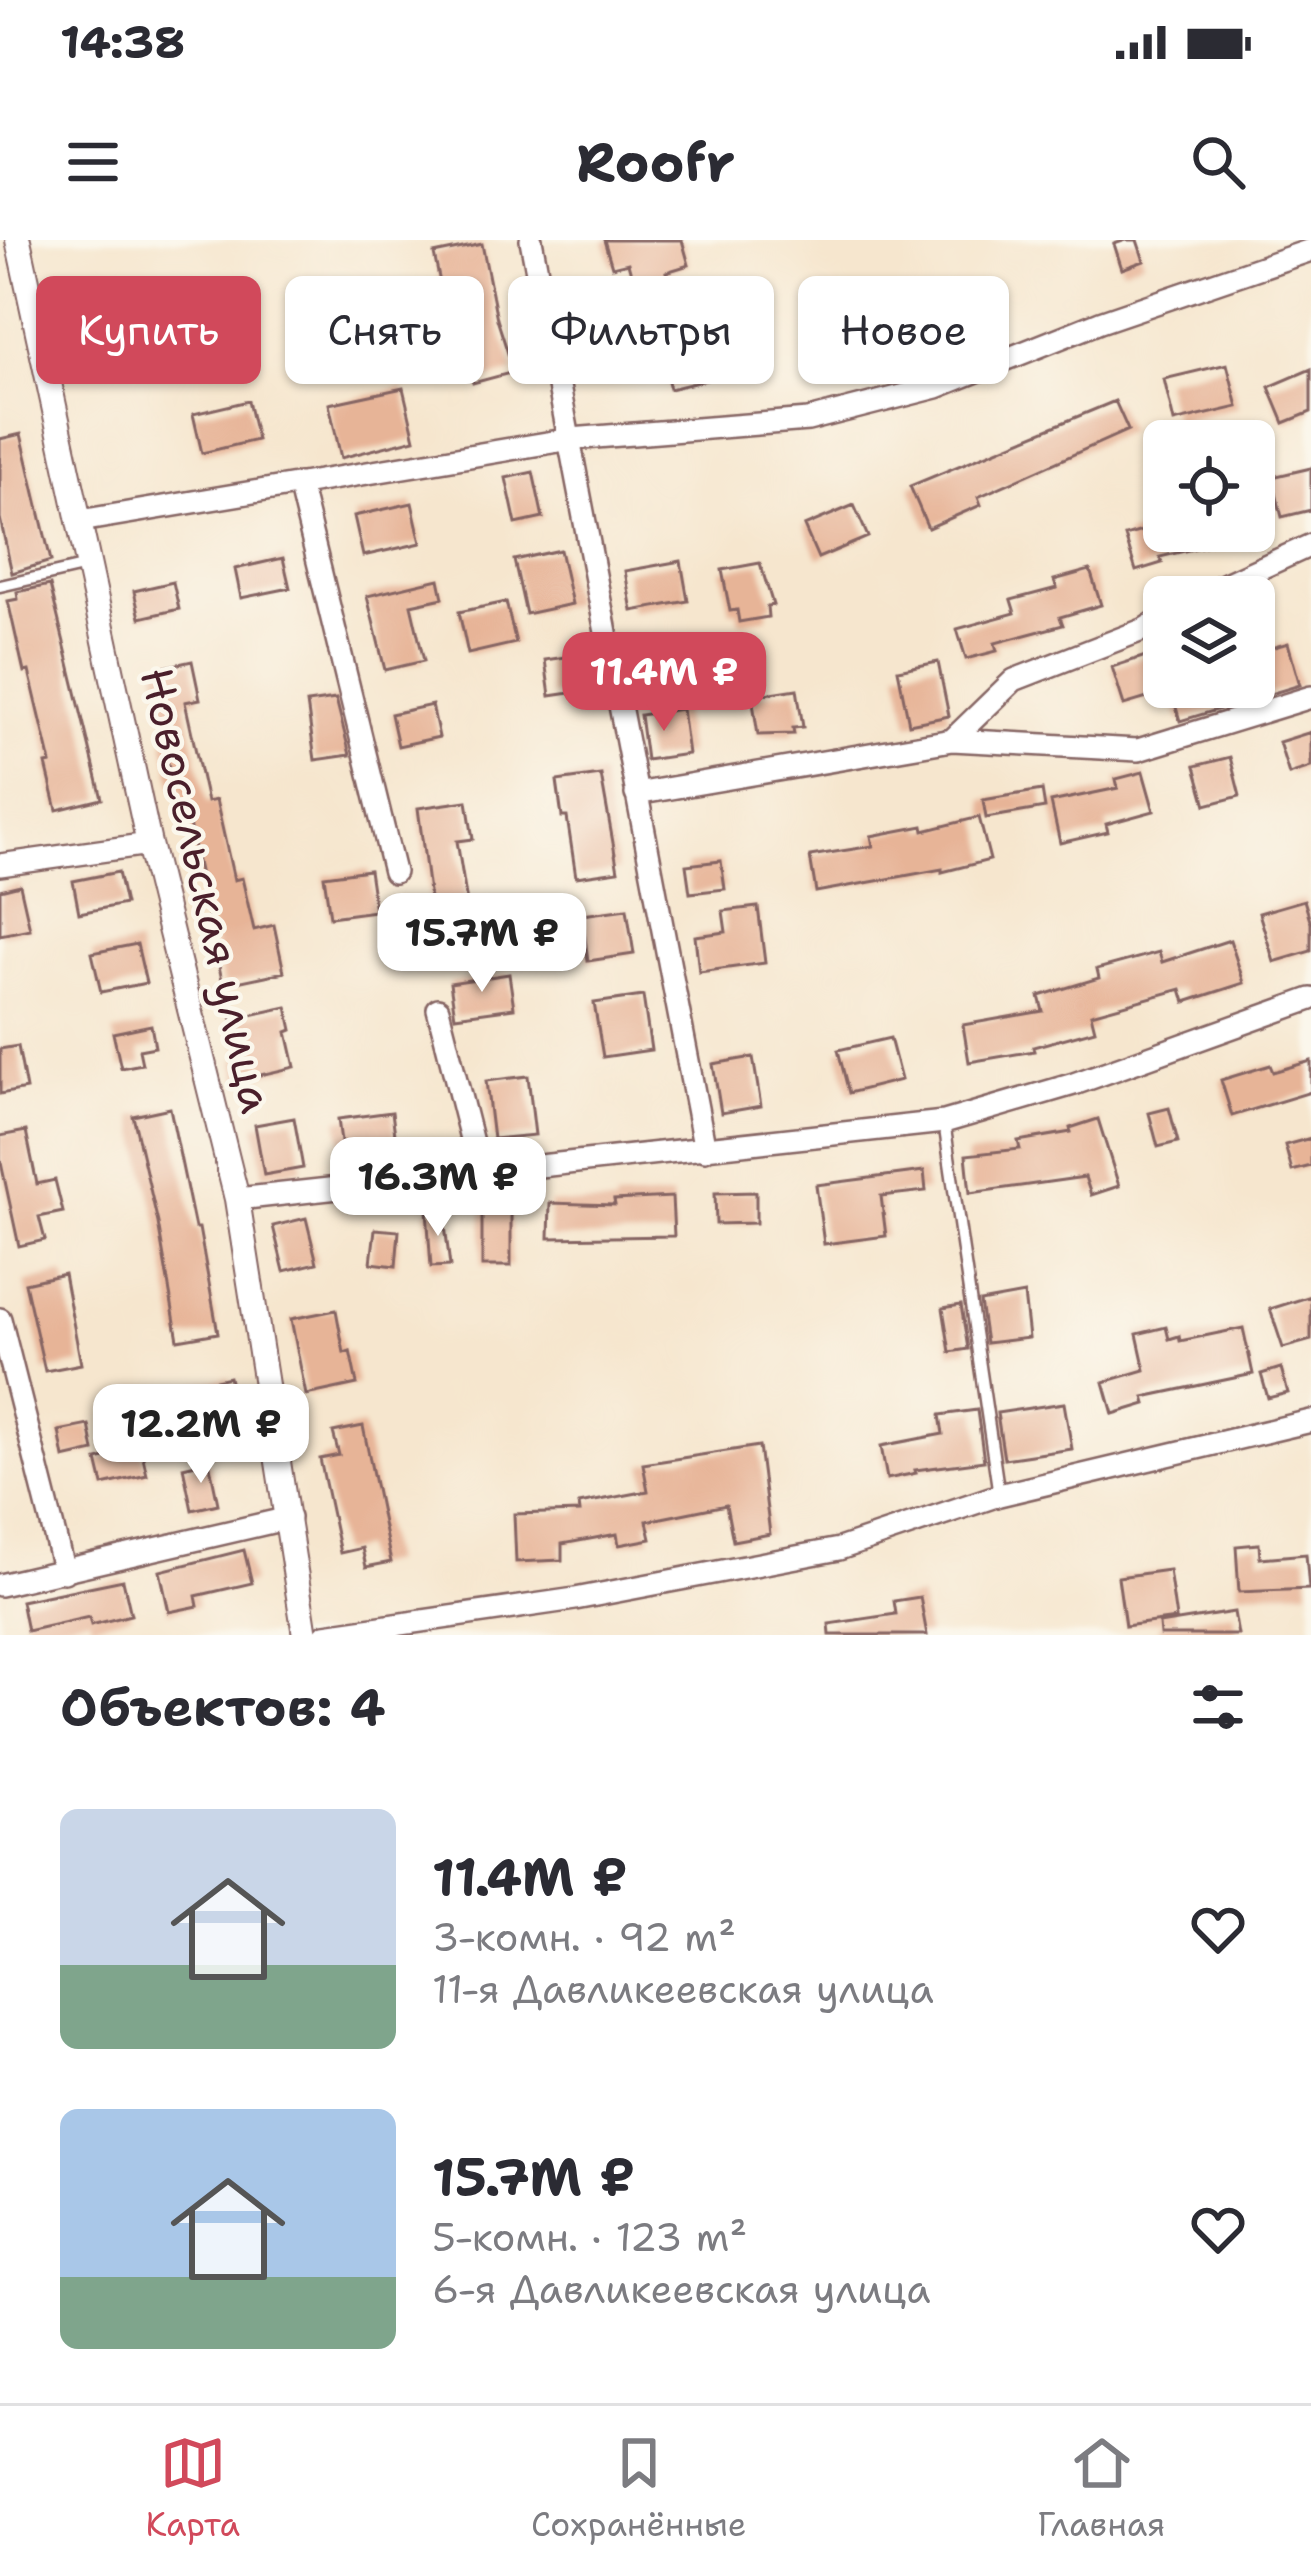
<!DOCTYPE html>
<html lang="ru">
<head>
<meta charset="utf-8">
<style>
  body { margin:0; font-family:"Shantell Sans",sans-serif; background:#f7f7f7; color:#2b2b33; height:100vh; display:flex; flex-direction:column; font-size:45px; white-space:nowrap }
  * { box-sizing:border-box; margin:0 }
  p { font-size:39px; color:#7c7c81 }
  .icon { flex:none; width:66px; height:66px; fill:none; stroke:currentColor; stroke-width:2; stroke-linecap:round; stroke-linejoin:round }
  .map { position:relative; height:1395px; overflow:hidden }
  .panel { display:flex; flex-direction:column; background:#fff; flex:1 }
  .panel>* { flex:none }
  .top-card { position:absolute; left:36px; top:36px; width:1239px; height:108px; display:flex; gap:24px }
  .tools { position:absolute; left:1143px; top:180px; display:grid; gap:24px }
  .tools a { display:grid; place-items:center; width:132px; height:132px; border-radius:18px; background:#fff; box-shadow:0 3px 9px #0004; font-size:60px }
  .price { position:absolute; translate:-50% -102px; padding:0 27px; border-radius:24px; background:#fff; color:#222; font-size:39px; line-height:78px; filter:drop-shadow(0 3px 6px #0008) }
  .price::after { content:''; position:absolute; left:50%; top:72px; width:36px; height:27px; margin-left:-18px; background:inherit; clip-path:polygon(0 0,100% 0,50% 100%) }
  .price.selected { background:#d1495b; color:#fff }
  ul { padding:0; list-style:none }
  li { display:flex; align-items:center; gap:36px; height:300px; padding:0 60px }
  li span { display:grid; place-items:center; flex:none; width:336px; height:240px; border-radius:18px; color:#555 }
  li>.icon { margin-inline-start:auto }
  span .icon { width:144px; height:144px; fill:#fffc; stroke-width:1 }
  li b { font-size:51px }
  h2 { display:flex; justify-content:space-between; align-items:center; height:144px; padding:0 60px; font-size:51px }
  .pill { padding:0 42px; border-radius:18px; background:#fff; box-shadow:0 3px 9px #0004; font-size:42px; line-height:108px }
  .pill.selected { background:#d1495b; color:#fff }
  .status { display:flex; justify-content:space-between; align-items:center; height:84px; padding:0 60px; background:#fff; direction:ltr }
  .status svg { height:33px; fill:currentColor }
  header { display:flex; justify-content:space-between; align-items:center; height:156px; padding:0 60px; background:#fff; font-size:54px; font-weight:700 }
  .tabs { display:flex; justify-content:space-around; align-items:center; height:168px; border-top:3px solid #e1e1e2; background:#fff; font-size:33px; color:#7c7c81 }
  .tabs a { display:grid; justify-items:center; gap:6px }
  .tabs .selected { color:#d1495b }
  .map>svg:first-child { display:block }
</style>
</head>
<body>
<div class="status"><b>14:38</b><svg viewBox="0 0 49 12"><path d="M0 12V9h3v3zM5 12V6h3v6zM10 12V3h3v9zM15 12V0h3v12zM26 1h20v11H26zM47 4h2v5h-2z"/></svg></div>
<header><svg class="icon" aria-label="menu" viewBox="0 0 24 24"><path d="M4 6h16M4 12h16M4 18h16"/></svg>Roofr<svg class="icon" aria-label="search" viewBox="0 0 24 24"><circle cx="10" cy="10" r="6"/><path d="M15 15l6 6"/></svg></header>
<div class="map">
<svg width="1311" height="1395" viewBox="0 0 1311 1395">
  <rect width="100%" height="100%" fill="#fbf7ec"/>
  <filter id="ink" filterUnits="userSpaceOnUse"><feTurbulence type="fractalNoise" baseFrequency=".00833" numOctaves="2"/><feDisplacementMap in="SourceGraphic" scale="24" xChannelSelector="R" yChannelSelector="G"/><feConvolveMatrix kernelMatrix="1 2 1 2 8 2 1 2 1" color-interpolation-filters="sRGB"/></filter>
  <filter id="wash" filterUnits="userSpaceOnUse"><feTurbulence type="fractalNoise" baseFrequency=".004" numOctaves="4" result="noise"/><feDisplacementMap in="SourceGraphic" scale="48" xChannelSelector="R" yChannelSelector="G"/><feGaussianBlur stdDeviation="2.7" result="paint"/><feColorMatrix in="noise" values="0 0 0 0 0 0 0 0 0 0 0 0 0 0 0 0 0 1.4 0 .05"/><feComposite in="paint" operator="in"/></filter>
  <g filter="url(#wash)">
    <rect width="100%" height="100%" fill="#f6e6ce"/>
    <g id="blocks">
      <path fill="#e7b497" d="M 604,0 L 682,0 L 689,25 L 666,32 L 675,67 L 716,57 L 735,133 L 670,149 L 642,39 L 633,41 L 628,23 L 612,27 Z
        M 1126,0 L 1137,0 L 1144,21 L 1122,29 L 1114,4 Z
        M 482,4 L 497,79 L 514,132 L 473,143 L 454,74 L 447,76 L 434,14 Z
        M 186,58 L 192,76 L 184,79 L 190,99 L 155,110 L 143,71 Z
        M 333,58 L 346,111 L 318,118 L 304,64 Z
        M 1227,124 L 1238,167 L 1174,182 L 1164,139 Z
        M 1311,129 L 1311,172 L 1284,183 L 1269,147 Z
        M 403,148 L 415,199 L 341,218 L 329,164 Z
        M 248,161 L 257,200 L 202,213 L 193,174 Z
        M 1115,161 L 1128,190 L 978,257 L 981,265 L 928,288 L 910,246 Z
        M 21,194 L 51,321 L 12,333 L 0,278 L 0,199 Z
        M 1311,228 L 1311,270 L 1282,277 L 1272,237 Z
        M 533,232 L 543,278 L 516,284 L 506,238 Z
        M 412,263 L 421,303 L 363,316 L 354,276 Z
        M 854,265 L 868,297 L 818,318 L 804,286 Z
        M 1152,288 L 1237,291 L 1237,298 L 1160,317 L 1162,323 L 1136,331 L 1125,296 Z
        M 560,310 L 572,364 L 526,374 L 514,320 Z
        M 283,318 L 290,348 L 241,358 L 235,329 Z
        M 681,321 L 688,361 L 632,371 L 625,331 Z
        M 760,323 L 773,365 L 767,366 L 768,377 L 739,382 L 737,370 L 730,371 L 722,330 Z
        M 1090,330 L 1101,365 L 1060,377 L 1063,385 L 995,403 L 997,411 L 966,419 L 957,389 L 1015,373 L 1011,360 L 1057,348 L 1054,340 Z
        M 439,339 L 443,358 L 411,365 L 424,421 L 385,430 L 367,356 Z
        M 173,342 L 179,369 L 140,378 L 134,351 Z
        M 50,345 L 102,559 L 57,570 L 46,524 L 51,523 L 29,431 L 24,432 L 8,361 L 18,359 L 17,352 Z
        M 506,362 L 516,403 L 468,414 L 459,372 Z
        M 1288,403 L 1300,445 L 1180,481 L 1170,447 L 1254,447 L 1254,413 Z
        M 1152,414 L 1164,453 L 1124,465 L 1112,427 Z
        M 579,415 L 584,451 L 550,456 L 545,420 Z
        M 192,421 L 200,459 L 185,462 L 207,562 L 216,560 L 234,640 L 242,638 L 254,690 L 274,685 L 284,732 L 223,745 L 181,546 L 173,547 L 163,500 L 172,499 L 156,429 Z
        M 938,422 L 949,476 L 909,484 L 898,430 Z
        M 797,449 L 803,487 L 793,488 L 794,494 L 758,495 L 752,456 Z
        M 336,459 L 350,515 L 315,520 L 307,463 Z
        M 432,465 L 439,497 L 398,506 L 391,474 Z
        M 682,469 L 688,514 L 646,520 L 640,475 Z
        M 1311,492 L 1311,527 L 1289,534 L 1279,502 Z
        M 1230,517 L 1240,556 L 1206,565 L 1195,526 Z
        M 1143,532 L 1154,571 L 1106,584 L 1108,592 L 1060,603 L 1051,562 L 1118,548 L 1116,539 Z
        M 601,535 L 618,631 L 576,637 L 567,577 L 562,577 L 557,541 Z
        M 1042,550 L 1045,568 L 986,578 L 983,560 Z
        M 467,561 L 473,599 L 457,601 L 468,669 L 432,675 L 418,568 Z
        M 979,577 L 990,620 L 942,632 L 942,629 L 816,652 L 810,616 L 873,606 L 871,596 L 923,586 L 924,591 Z
        M 721,621 L 725,649 L 690,653 L 686,625 Z
        M 369,630 L 375,671 L 330,677 L 324,636 Z
        M 118,632 L 125,664 L 79,673 L 73,641 Z
        M 20,645 L 30,689 L 0,695 L 0,650 Z
        M 1304,660 L 1311,683 L 1311,711 L 1274,722 L 1259,673 Z
        M 758,667 L 765,723 L 699,732 L 695,696 L 726,692 L 723,671 Z
        M 627,669 L 634,714 L 588,721 L 582,675 Z
        M 1230,700 L 1244,743 L 1185,762 L 1181,749 L 1091,774 L 1095,790 L 1033,807 L 1034,811 L 969,822 L 963,785 L 1043,771 L 1039,756 L 1099,738 L 1097,729 L 1159,712 L 1162,722 Z
        M 137,704 L 146,743 L 101,752 L 92,713 Z
        M 509,734 L 514,768 L 455,776 L 450,743 Z
        M 643,756 L 651,810 L 603,817 L 594,763 Z
        M 287,767 L 292,790 L 287,792 L 295,827 L 239,840 L 234,819 L 241,818 L 232,779 Z
        M 151,785 L 155,807 L 139,810 L 142,824 L 121,828 L 113,793 Z
        M 890,798 L 901,840 L 849,853 L 838,810 Z
        M 18,806 L 26,849 L 0,854 L 0,809 Z
        M 753,817 L 761,866 L 721,873 L 713,824 Z
        M 1311,821 L 1311,852 L 1232,876 L 1221,840 L 1270,825 L 1273,832 Z
        M 528,836 L 535,895 L 493,899 L 486,841 Z
        M 170,868 L 195,988 L 199,988 L 218,1093 L 178,1100 L 158,983 L 133,876 Z
        M 1169,868 L 1178,902 L 1158,907 L 1149,873 Z
        M 392,872 L 397,910 L 343,917 L 338,879 Z
        M 294,878 L 303,928 L 264,935 L 255,885 Z
        M 1098,879 L 1119,946 L 1091,955 L 1085,937 L 970,953 L 966,915 L 1020,909 L 1018,901 L 1071,892 L 1070,888 Z
        M 26,891 L 37,944 L 55,940 L 63,972 L 39,977 L 45,1000 L 19,1006 L 0,918 L 0,896 Z
        M 1311,898 L 1311,926 L 1292,931 L 1285,905 Z
        M 924,931 L 926,951 L 881,956 L 886,996 L 824,1004 L 816,945 Z
        M 756,952 L 756,983 L 716,984 L 715,953 Z
        M 672,957 L 674,996 L 549,998 L 550,963 L 615,965 L 614,960 Z
        M 443,969 L 450,1026 L 431,1027 L 427,970 Z
        M 482,970 L 511,970 L 511,1026 L 482,1026 Z
        M 306,978 L 317,1023 L 284,1031 L 273,986 Z
        M 375,989 L 399,991 L 396,1026 L 371,1023 Z
        M 64,1034 L 81,1124 L 45,1131 L 25,1043 Z
        M 1024,1054 L 1029,1098 L 986,1103 L 980,1062 Z
        M 1311,1056 L 1311,1100 L 1283,1108 L 1270,1069 Z
        M 961,1065 L 968,1109 L 950,1112 L 943,1068 Z
        M 336,1070 L 344,1113 L 350,1111 L 357,1144 L 306,1155 L 291,1079 Z
        M 1166,1087 L 1169,1099 L 1179,1096 L 1180,1101 L 1243,1088 L 1253,1134 L 1144,1157 L 1146,1164 L 1113,1174 L 1104,1142 L 1145,1130 L 1137,1094 Z
        M 1281,1128 L 1288,1153 L 1268,1158 L 1261,1134 Z
        M 229,1137 L 236,1169 L 198,1178 L 190,1146 Z
        M 1064,1163 L 1072,1209 L 1004,1219 L 997,1173 Z
        M 977,1170 L 984,1221 L 915,1230 L 916,1233 L 887,1239 L 881,1206 L 943,1194 L 940,1175 Z
        M 89,1185 L 94,1211 L 64,1218 L 59,1191 Z
        M 363,1186 L 391,1322 L 366,1327 L 362,1308 L 340,1313 L 320,1219 L 339,1215 L 333,1192 Z
        M 759,1206 L 770,1294 L 733,1301 L 726,1265 L 647,1281 L 651,1299 L 619,1305 L 617,1294 L 562,1304 L 562,1320 L 516,1322 L 514,1274 L 580,1272 L 579,1264 L 648,1251 L 643,1224 Z
        M 141,1209 L 147,1235 L 103,1245 L 97,1220 Z
        M 209,1221 L 218,1264 L 192,1270 L 183,1227 Z
        M 1259,1304 L 1260,1318 L 1306,1314 L 1309,1349 L 1239,1352 L 1236,1306 Z
        M 244,1310 L 252,1343 L 196,1356 L 198,1366 L 169,1372 L 160,1331 Z
        M 1169,1330 L 1176,1379 L 1125,1386 L 1118,1337 Z
        M 123,1340 L 131,1375 L 91,1385 L 89,1377 L 27,1391 L 21,1361 Z
        M 920,1357 L 927,1395 L 830,1395 L 829,1384 L 896,1374 L 894,1361 Z
        M 1234,1372 L 1238,1395 L 1160,1395 L 1159,1384 Z"/>
    </g>
  </g>
  <g filter="url(#ink)">
    <use href="#blocks" fill-opacity="0" stroke="#866564" stroke-width="3"/>
    <g fill="none" stroke-linecap="round" stroke-linejoin="round">
      <defs>
        <path id="service" d="M 0,346 L 87,326
          M 944,882 L 999,1255"/>
        <path id="minor" d="M 531,0 L 705,910
          M 299,244 L 394,632
          M 80,281 L 571,199 L 808,180 L 937,147 L 1100,82 L 1311,10
          M 1197,357 L 1311,305
          M 952,500 L 1014,440 L 1145,389 L 1164,377
          M 636,554 L 952,500 L 1138,510 L 1311,457
          M 0,625 L 149,604
          M 438,769 L 480,934
          M 237,959 L 944,882 L 1074,844 L 1311,759
          M 0,1079 L 64,1332
          M 0,1345 L 289,1278
          M 325,1395 L 575,1359 L 839,1309 L 999,1255 L 1311,1181"/>
        <path id="tertiary" d="M 18,0 L 149,604 L 237,959 L 305,1395"/>
      </defs>
      <use href="#service" stroke="#866564" stroke-width="15"/>
      <use href="#minor" stroke="#866564" stroke-width="26"/>
      <use href="#tertiary" stroke="#866564" stroke-width="28"/>
      <use href="#service" stroke="#fff" stroke-width="10"/>
      <use href="#minor" stroke="#fff" stroke-width="21"/>
      <use href="#tertiary" stroke="#fff" stroke-width="24"/>
    </g>
  </g>
  <g text-anchor="middle" stroke-width="9" stroke-linejoin="round" paint-order="stroke">
    <g font-size="45" fill="#4a1f2b" stroke="#fbf7ec">
      <text transform="translate(207 650) rotate(77)" y="16">Новосельская улица</text>
    </g>
  </g>
</svg>
<div class="tools">
<a><svg class="icon" aria-label="locate" viewBox="0 0 24 24"><circle cx="12" cy="12" r="6"/><path d="M12 2v4M12 18v4M2 12h4M18 12h4"/></svg></a>
<a><svg class="icon" aria-label="layers" viewBox="0 0 24 24"><path d="M12 4l9 5-9 5-9-5zM3 14l9 5 9-5"/></svg></a>
</div>
<b class="price selected" style="left:664px;top:494px">11.4M ₽</b>
<b class="price" style="left:482px;top:755px">15.7M ₽</b>
<b class="price" style="left:438px;top:999px">16.3M ₽</b>
<b class="price" style="left:201px;top:1246px">12.2M ₽</b>
<div class="top-card">
<a class="pill selected">Купить</a>
<a class="pill">Снять</a>
<a class="pill">Фильтры</a>
<a class="pill">Новое</a>
</div>
</div>
<section class="panel">
<h2>Объектов: 4<svg class="icon" aria-label="filters" viewBox="0 0 24 24"><path d="M4 7h16M4 17h16"/><circle cx="9" cy="7" r="2"/><circle cx="15" cy="17" r="2"/></svg></h2>
<ul>
<li><span style="background:linear-gradient(#c9d6e8 65%,#7fa58c 0)"><svg class="icon" aria-label="home" viewBox="0 0 24 24"><path d="M3 11l9-7 9 7M6 9v11h12V9"/></svg></span><div><b>11.4M ₽</b><p>3-комн. · 92 m²</p><p>11-я Давликеевская улица</p></div><svg class="icon" aria-label="heart" viewBox="0 0 24 24"><path d="M12 20l-8-8c-3-5 5-10 8-4 3-6 11-1 8 4z"/></svg></li>
<li><span style="background:linear-gradient(#a9c7e8 70%,#7fa58c 0)"><svg class="icon" aria-label="home" viewBox="0 0 24 24"><path d="M3 11l9-7 9 7M6 9v11h12V9"/></svg></span><div><b>15.7M ₽</b><p>5-комн. · 123 m²</p><p>6-я Давликеевская улица</p></div><svg class="icon" aria-label="heart" viewBox="0 0 24 24"><path d="M12 20l-8-8c-3-5 5-10 8-4 3-6 11-1 8 4z"/></svg></li>
</ul>
</section>
<nav class="tabs">
<a class="selected"><svg class="icon" aria-label="map" viewBox="0 0 24 24"><path d="M3 6l6-2 6 2 6-2v14l-6 2-6-2-6 2zM9 4v14M15 6v14"/></svg>Карта</a>
<a><svg class="icon" aria-label="saved" viewBox="0 0 24 24"><path d="M7 4h10v16l-5-4-5 4z"/></svg>Сохранённые</a>
<a><svg class="icon" aria-label="home" viewBox="0 0 24 24"><path d="M3 11l9-7 9 7M6 9v11h12V9"/></svg>Главная</a>
</nav>
</body>
</html>
